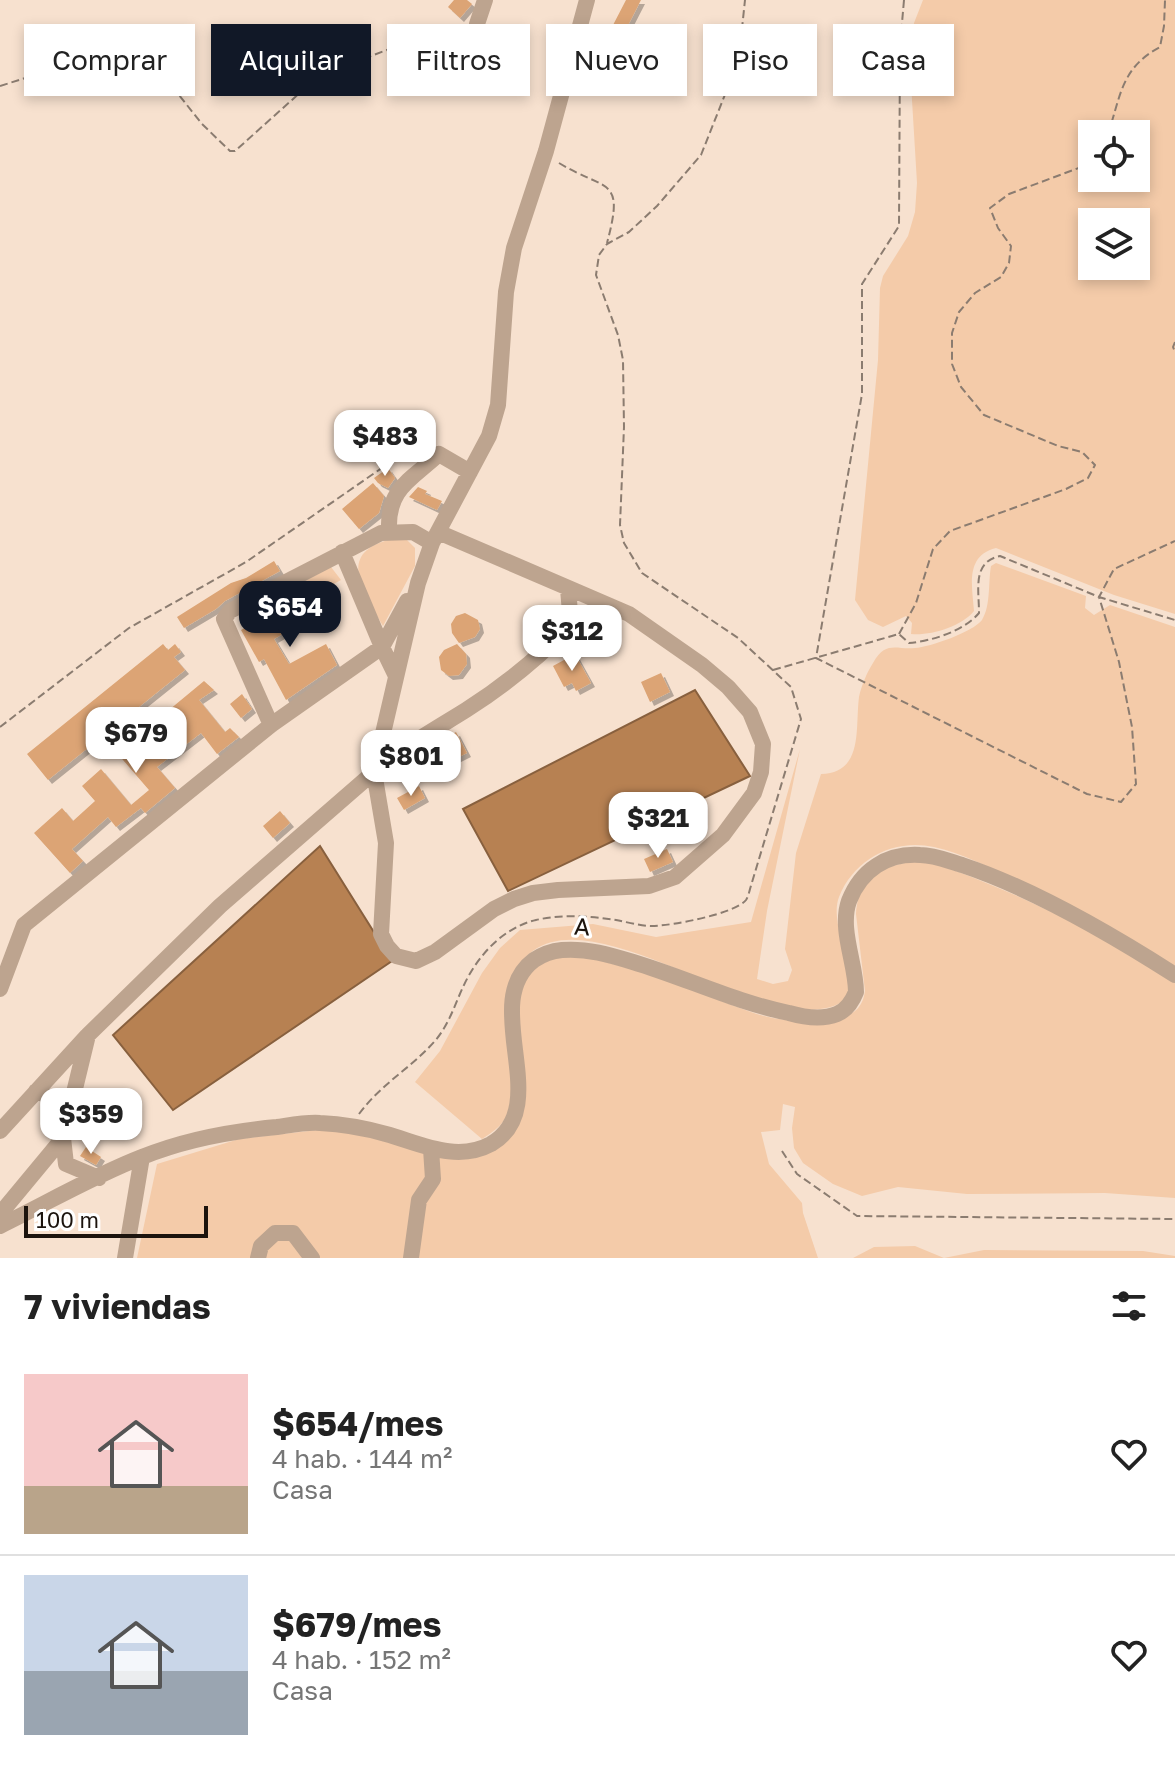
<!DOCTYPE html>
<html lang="es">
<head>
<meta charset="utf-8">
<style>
  body { margin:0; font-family:"Golos Text",sans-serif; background:#f2f2f2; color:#222; height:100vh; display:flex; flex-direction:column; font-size:30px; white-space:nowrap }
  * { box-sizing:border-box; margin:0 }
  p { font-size:26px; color:#767676 }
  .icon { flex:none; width:44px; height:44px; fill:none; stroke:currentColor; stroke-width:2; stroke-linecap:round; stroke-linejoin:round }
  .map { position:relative; height:1258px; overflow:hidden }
  .panel { display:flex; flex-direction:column; background:#fff; flex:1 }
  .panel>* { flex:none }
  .guide { position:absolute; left:24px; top:24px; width:1128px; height:72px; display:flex; gap:16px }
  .tools { position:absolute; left:1078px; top:120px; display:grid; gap:16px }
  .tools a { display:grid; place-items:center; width:72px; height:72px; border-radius:0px; background:#fff; box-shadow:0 4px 12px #0003; font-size:40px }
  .scale { position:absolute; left:24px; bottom:20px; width:184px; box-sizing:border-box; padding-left:8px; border:4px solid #1c140e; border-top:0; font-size:22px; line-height:28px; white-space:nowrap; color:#1c140e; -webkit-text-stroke:6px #fff; paint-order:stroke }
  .price { position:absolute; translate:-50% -68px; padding:0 18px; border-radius:16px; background:#fff; color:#222; font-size:26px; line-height:52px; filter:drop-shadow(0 2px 4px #0008) }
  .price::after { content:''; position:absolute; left:50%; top:48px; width:24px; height:18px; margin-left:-12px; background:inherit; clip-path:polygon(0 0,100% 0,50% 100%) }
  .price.selected { background:#111827; color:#fff }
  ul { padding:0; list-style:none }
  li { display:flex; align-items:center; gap:24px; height:200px; padding:0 24px }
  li+li { border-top:2px solid #e0e0e0 }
  li span { display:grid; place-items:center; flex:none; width:224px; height:160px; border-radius:0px; color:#555 }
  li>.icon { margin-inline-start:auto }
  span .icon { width:96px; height:96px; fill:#fffc; stroke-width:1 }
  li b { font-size:34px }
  h2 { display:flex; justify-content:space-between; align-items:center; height:96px; padding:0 24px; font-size:34px }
  .chip { padding:0 28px; border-radius:0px; background:#fff; box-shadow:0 4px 12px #0003; font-size:28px; line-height:72px }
  .chip.selected { background:#111827; color:#fff }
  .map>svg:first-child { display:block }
</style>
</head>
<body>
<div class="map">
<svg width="1175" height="1258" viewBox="0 0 1175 1258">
  <defs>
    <filter id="shadow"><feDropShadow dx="4" dy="4" stdDeviation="0" flood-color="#0004"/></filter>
  </defs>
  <rect width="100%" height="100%" fill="#f7e1cf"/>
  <path fill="#f4cba9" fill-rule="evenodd" d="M 923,0 L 1175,0 L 1175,614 L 1114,595 L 996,548 C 965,556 972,585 974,611 C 961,627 930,636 911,634 L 912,623 L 906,616 L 883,627 L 868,620 L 855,600 L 878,360 L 880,288 L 883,276 L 908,236 L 915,212 L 917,183 L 910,67 L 914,23 ZM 1092,134 L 1136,134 L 1136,178 L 1092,178 ZM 1092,222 L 1136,222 L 1136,266 L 1092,266 Z
    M 397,538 L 407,540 L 415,548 L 415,566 L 383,626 C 362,589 334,550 397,538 Z
    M 996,563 L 1086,596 L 1085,608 L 1094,615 L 1110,605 L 1175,627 L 1175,966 C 1132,943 1088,920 1045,897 C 1010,878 973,856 934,847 C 894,838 854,859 839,897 C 830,920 850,957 849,981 C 849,987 847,994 847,999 C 764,1059 540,838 505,1001 C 507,1033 520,1089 506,1117 C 501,1127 491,1133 482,1139 L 415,1082 L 440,1051 L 482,973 L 500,948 L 520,930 L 593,924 L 656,937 L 751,922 L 800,749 L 767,911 L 757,979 L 773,984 L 788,981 L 792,970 L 785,949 L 796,853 L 821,774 C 864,773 855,728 859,697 C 861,687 867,672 873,663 C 886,640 896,650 915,648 C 930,647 973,632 982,620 C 991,605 988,583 991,566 Z
    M 331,567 L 341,580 L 310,597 L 304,588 L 261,611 L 258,606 Z
    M 922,859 C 1011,889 1097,930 1175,983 L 1175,1198 L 1105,1193 L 967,1194 L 898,1187 L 862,1196 L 833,1184 L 803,1163 L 794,1148 L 792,1128 L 795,1107 L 783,1104 L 780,1130 L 761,1132 L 769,1164 L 802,1203 L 803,1213 L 818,1258 L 137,1258 L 157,1164 L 239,1139 L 318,1130 L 345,1131 L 440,1155 L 516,1129 C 543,1087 501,1005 529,974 C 537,965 549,959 561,957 C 577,954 594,959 609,963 C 627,968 645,971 662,977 C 691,988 719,1001 748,1011 C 775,1021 803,1023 832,1019 C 851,1016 862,1011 865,991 L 856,914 C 860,868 885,868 922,859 Z
    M 915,1246 L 944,1258 L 984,1250 L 1143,1251 L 1175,1256 L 1175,1258 L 853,1258 L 874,1247 Z"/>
  <path fill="#b78152" stroke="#88603e" stroke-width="2" d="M 695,690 L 750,776 L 508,891 L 463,809 Z
    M 320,846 L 392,961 L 173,1110 L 113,1035 Z"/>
  <path fill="#dca474" filter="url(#shadow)" d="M 454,0 L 467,0 L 472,4 L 460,18 L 448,7 Z
    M 626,0 L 641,0 L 624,33 L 612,27 Z
    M 609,46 L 622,48 L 615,70 L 602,67 Z
    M 388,468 L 395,478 L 388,488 L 378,483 L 374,478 Z
    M 373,483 L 384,496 L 379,513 L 359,529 L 342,509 Z
    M 418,487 L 427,491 L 425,494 L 442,501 L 437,510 L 409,497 Z
    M 274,561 L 280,571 L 225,601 L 216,609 L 184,628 L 177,617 L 231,583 L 246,578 Z
    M 316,595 L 325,610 L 274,639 L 289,664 L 326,644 L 337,665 L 286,700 L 264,659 L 259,662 L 241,630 L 261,619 L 264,624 Z
    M 465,613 L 478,620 L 480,629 L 475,637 L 459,643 L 452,633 L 451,624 L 456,616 Z
    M 163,644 L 168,650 L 175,644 L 181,652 L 174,657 L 185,670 L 48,780 L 27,754 Z
    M 457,644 L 466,654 L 467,664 L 459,675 L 449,676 L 441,670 L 439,657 L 444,650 Z
    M 575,654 L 591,683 L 576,691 L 572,683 L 564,687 L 553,666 Z
    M 661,673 L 670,692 L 650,702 L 641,682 Z
    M 204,681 L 214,690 L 199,700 L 225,732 L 230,728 L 239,737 L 217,754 L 201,733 L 157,767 L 175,788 L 145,813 L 141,808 L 116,827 L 108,817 L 72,849 L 83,861 L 70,873 L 34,833 L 62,808 L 73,821 L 95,801 L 82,786 L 101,769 L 131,805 L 149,790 L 117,753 Z
    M 242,694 L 252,709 L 241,718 L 230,704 Z
    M 456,732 L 467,753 L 421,776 L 412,757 Z
    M 419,786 L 425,798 L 404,810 L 397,798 Z
    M 280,811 L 290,823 L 273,838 L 263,826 Z
    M 667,849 L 673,862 L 650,872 L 644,859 Z
    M 80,1117 L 99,1120 L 97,1131 L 77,1126 Z
    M 86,1147 L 101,1157 L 96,1165 L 80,1156 Z"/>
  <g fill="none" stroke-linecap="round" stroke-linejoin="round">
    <path stroke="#8b7c70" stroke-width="2" stroke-dasharray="8 4" stroke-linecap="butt" d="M 904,0 L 900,46 L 899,226 L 862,284 L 862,394 L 816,658 L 1087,794 L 1121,802 L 1136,784 L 1132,727 L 1119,662 L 1099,597 L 1114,569 L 1175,541
      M 0,86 L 86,59 L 135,51 L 152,61 L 202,124 L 230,151 L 235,151 L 312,82 L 352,63 L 403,44 L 420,46 L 465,81 C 485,78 479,55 478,39
      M 1108,134 C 1121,95 1121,68 1160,47 L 1164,26 L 1165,0
      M 559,163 C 607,192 625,176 607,243
      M 1175,342 L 1173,347 L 1175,352
      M 899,634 L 916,603 L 933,549 L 950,531 L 1066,489 L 1088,478 L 1095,465 L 1082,452 L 1058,446 L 984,415 L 961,387 L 952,364 L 952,333 L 959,312 L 975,293 L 1001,277 L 1009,263 L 1011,246 L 998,228 L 990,208 L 1009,194 L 1092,163
      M 773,670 L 899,634 L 909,643 C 932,641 964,631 979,613 C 979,589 972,562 1000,556 L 1099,597 L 1175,620
      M 0,727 L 129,628 L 246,562 L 389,463 L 401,451 L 418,445 L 426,448
      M 359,1114 C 382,1083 410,1069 434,1042 C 451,1023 456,999 468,977 C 483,950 506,927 536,920 C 562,914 590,916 616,920 C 627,922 640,926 652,926 C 670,926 735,914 746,900 C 748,897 749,893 750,889 L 801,719 L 791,687 L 738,638 L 642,573 L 624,543 L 620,525 L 624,427 L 623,360 L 618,335 L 596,275 L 599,255 L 607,244 L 629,232 L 657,206 L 701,155 L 726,92 L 741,38 L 745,0
      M 782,1151 L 797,1174 L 857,1216 L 1175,1219"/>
    <path stroke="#bda48f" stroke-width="16" d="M 477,24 L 485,0
      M 389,531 C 387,488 411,480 439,454 L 470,472
      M 438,532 L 629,614 L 702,665 L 728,687 L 750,712 L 763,744 L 761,772 L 754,793 L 723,835 L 675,877 L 649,886 L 558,890 L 533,893 L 514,899 L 494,909 L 435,952 L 416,961 L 396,956 L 387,946 L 381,934 L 386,843 L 374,772 C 403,747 434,730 466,710 C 505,685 540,657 571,624 L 568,589
      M 342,552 L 382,647 L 396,676
      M 571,624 L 607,606
      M 271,725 L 224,619 L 230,611 L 381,533 L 413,532 L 432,543
      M 0,989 L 24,925 L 271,725 L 382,647 L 407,601
      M 36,1091 L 71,1105
      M 0,1131 L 87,1036
      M 63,1138 L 66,1164 L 99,1178
      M 0,1214 L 63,1138 L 88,1035 L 220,906 L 374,772 L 418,583 L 432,543 L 489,436 L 498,405 L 506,292 L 514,248 L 546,151 L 587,0
      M 0,1226 C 47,1203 93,1176 142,1157 C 184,1140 232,1131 277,1127 C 291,1125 306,1122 320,1123 C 341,1124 365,1128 386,1134 C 419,1143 456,1163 491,1144 C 556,1106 477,1003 534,960 C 543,954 552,951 562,950 C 587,948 610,955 633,962 C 686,978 735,1002 789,1013 C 803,1017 822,1020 837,1014 C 847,1010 852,1002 856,992 C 856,964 839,929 849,901 C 861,870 887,853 920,855 C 935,855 948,861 962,865 C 1034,889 1111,934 1175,975
      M 125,1258 L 142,1157
      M 258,1258 L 261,1246 L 275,1233 L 293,1233 L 312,1258
      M 411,1258 L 419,1200 L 433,1179 L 431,1149"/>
  </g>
  <g text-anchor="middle" stroke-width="6" stroke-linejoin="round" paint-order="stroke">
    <g font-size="24" fill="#1c140e" stroke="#fff">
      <text transform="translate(582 927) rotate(4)" y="8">A</text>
    </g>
  </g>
</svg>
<div class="tools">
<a><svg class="icon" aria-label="locate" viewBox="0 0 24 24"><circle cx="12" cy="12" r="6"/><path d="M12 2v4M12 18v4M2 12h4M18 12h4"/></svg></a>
<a><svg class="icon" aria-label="layers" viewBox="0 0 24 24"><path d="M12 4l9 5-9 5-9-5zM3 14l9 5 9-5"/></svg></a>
</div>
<div class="scale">100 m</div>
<b class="price" style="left:385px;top:478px">$483</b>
<b class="price selected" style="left:290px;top:649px">$654</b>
<b class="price" style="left:572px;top:673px">$312</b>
<b class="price" style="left:136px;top:775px">$679</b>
<b class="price" style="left:411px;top:798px">$801</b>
<b class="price" style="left:658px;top:860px">$321</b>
<b class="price" style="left:91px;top:1156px">$359</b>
<div class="guide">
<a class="chip">Comprar</a>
<a class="chip selected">Alquilar</a>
<a class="chip">Filtros</a>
<a class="chip">Nuevo</a>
<a class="chip">Piso</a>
<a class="chip">Casa</a>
</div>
</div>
<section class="panel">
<h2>7 viviendas<svg class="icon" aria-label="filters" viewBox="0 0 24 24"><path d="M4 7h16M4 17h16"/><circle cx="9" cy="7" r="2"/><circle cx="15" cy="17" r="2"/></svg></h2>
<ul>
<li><span style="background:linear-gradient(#f6c9c9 70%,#b9a48a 0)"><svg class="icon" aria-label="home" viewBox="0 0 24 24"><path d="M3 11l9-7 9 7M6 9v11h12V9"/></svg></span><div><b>$654/mes</b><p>4 hab. · 144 m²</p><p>Casa</p></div><svg class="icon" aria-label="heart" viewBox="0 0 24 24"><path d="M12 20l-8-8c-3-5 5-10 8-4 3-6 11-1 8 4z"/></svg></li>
<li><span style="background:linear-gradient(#c9d6e8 60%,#9aa5b1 0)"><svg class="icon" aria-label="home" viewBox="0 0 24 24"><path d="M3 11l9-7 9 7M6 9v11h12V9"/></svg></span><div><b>$679/mes</b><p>4 hab. · 152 m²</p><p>Casa</p></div><svg class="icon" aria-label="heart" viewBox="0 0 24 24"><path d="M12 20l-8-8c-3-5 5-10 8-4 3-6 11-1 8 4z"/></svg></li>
</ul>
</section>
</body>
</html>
